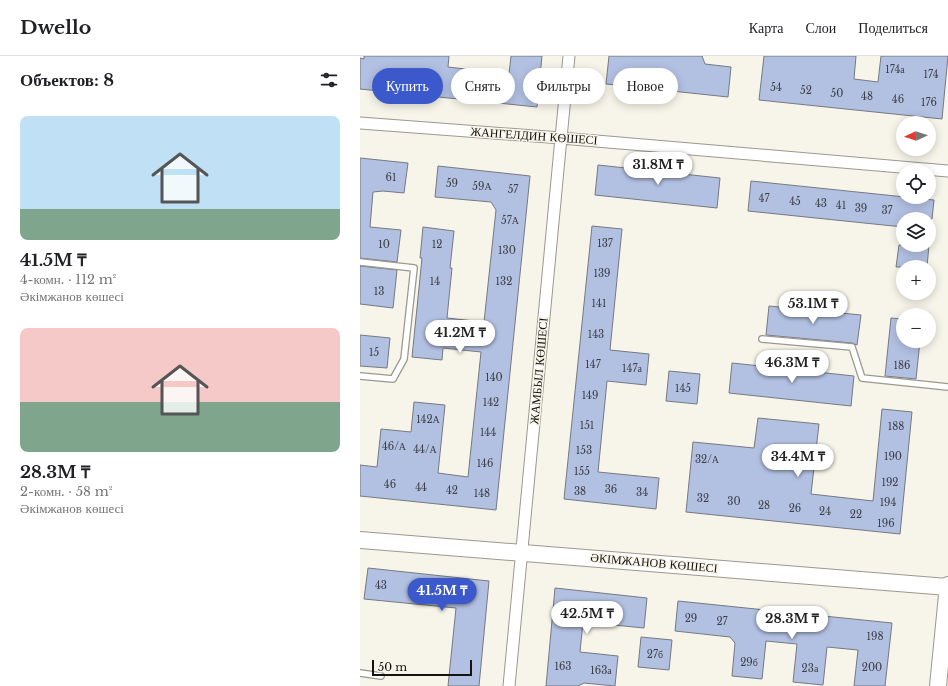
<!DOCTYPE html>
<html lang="ru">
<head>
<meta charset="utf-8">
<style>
  body { margin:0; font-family:"Libre Baskerville",serif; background:#f2f2f2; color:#202124; height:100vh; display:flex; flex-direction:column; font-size:15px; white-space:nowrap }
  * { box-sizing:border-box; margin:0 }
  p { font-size:13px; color:#757577 }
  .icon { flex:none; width:22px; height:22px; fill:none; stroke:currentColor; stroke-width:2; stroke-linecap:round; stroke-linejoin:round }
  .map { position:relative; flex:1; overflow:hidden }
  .details { display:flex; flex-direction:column; background:#fff; width:360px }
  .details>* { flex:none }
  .hud { position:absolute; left:12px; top:12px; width:380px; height:36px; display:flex; gap:8px }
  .needle { width:26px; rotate:266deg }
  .fabs { position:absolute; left:536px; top:60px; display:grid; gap:8px }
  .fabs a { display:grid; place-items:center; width:40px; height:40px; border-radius:50%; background:#fff; box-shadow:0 2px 10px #0003; font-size:20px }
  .scale { position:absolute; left:12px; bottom:10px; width:100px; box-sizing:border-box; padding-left:4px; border:2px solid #14130f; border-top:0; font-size:11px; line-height:14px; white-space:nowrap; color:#14130f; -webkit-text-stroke:3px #f7f4e9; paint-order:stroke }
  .price { position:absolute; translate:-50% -34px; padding:0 9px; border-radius:14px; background:#fff; color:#222; font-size:13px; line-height:26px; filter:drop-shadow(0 1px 2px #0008) }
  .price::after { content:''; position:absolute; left:50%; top:24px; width:12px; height:9px; margin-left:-6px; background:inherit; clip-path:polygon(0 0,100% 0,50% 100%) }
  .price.active { background:#3c59cb; color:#fff }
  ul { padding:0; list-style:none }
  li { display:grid; align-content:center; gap:8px; height:212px; padding:0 20px }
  li span { display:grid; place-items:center; height:124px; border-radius:8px; color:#555 }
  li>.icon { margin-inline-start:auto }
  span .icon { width:72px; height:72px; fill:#fffc; stroke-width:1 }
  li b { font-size:17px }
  h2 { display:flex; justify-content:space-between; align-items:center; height:48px; padding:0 20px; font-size:17px }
  .pill { padding:0 14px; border-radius:18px; background:#fff; box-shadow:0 2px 10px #0003; font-size:14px; line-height:36px }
  .pill.active { background:#3c59cb; color:#fff }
  header { display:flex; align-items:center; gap:24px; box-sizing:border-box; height:56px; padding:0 20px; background:#fff; border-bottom:1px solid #e0e0e0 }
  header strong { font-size:19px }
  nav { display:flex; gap:22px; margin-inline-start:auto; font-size:14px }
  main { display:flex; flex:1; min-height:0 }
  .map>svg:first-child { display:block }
</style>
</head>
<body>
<header>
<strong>Dwello</strong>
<nav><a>Карта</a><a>Слои</a><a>Поделиться</a></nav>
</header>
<main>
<section class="details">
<h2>Объектов: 8<svg class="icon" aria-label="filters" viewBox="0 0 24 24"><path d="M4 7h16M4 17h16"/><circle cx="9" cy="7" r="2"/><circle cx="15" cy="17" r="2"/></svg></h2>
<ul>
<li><span style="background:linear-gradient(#bfe0f5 75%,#7fa58c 0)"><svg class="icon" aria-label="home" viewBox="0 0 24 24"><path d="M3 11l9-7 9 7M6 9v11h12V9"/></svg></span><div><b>41.5M ₸</b><p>4-комн. · 112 m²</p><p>Әкімжанов көшесі</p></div></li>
<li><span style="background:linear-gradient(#f6c9c9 60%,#7fa58c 0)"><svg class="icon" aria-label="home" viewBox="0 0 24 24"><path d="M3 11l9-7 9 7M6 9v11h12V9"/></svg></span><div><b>28.3M ₸</b><p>2-комн. · 58 m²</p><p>Әкімжанов көшесі</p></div></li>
</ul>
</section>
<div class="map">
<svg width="588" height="630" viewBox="0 0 588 630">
  <rect width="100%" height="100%" fill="#f7f4e9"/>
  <path fill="#b2c0e2" stroke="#757981" d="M 4,0 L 89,0 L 88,11 L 149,18 L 151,0 L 182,0 L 177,51 L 0,33 L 0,2 L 4,3 Z
    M 249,0 L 342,0 L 345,8 L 371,11 L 368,41 L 246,28 Z
    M 404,0 L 496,0 L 494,23 L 518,26 L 521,0 L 588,0 L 582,63 L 399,44 Z
    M 0,102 L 48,107 L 44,137 L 23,135 L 13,136 L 10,171 L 41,174 L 37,206 L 0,202 Z
    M 238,109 L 360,122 L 357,152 L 235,139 Z
    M 78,110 L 170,120 L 136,454 L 0,440 L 0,409 L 17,411 L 21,373 L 51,376 L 54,346 L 85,349 L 78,417 L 108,421 L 121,296 L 83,292 L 82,304 L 52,301 L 62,202 L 60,202 L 63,171 L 94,175 L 90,212 L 92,212 L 87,262 L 124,266 L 136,154 L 131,146 L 75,141 Z
    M 391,125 L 574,144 L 572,163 L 543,163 L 543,171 L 388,155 Z
    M 232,170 L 262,173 L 250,294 L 289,298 L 286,329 L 247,325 L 238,416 L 299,422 L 296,453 L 204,443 Z
    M 539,189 L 569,189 L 567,211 L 536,211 Z
    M 0,210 L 37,214 L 33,252 L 0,248 Z
    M 409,250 L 501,259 L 497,289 L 492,287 L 406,279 Z
    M 531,262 L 543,263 L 543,285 L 560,285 L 556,323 L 525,320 Z
    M 0,279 L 30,282 L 27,312 L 0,310 Z
    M 372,307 L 494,320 L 491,350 L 369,337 Z
    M 309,315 L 340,318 L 337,348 L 306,345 Z
    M 522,353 L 552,356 L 540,478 L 326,456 L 333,386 L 394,392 L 398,362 L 459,368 L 451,438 L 513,445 Z
    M 8,512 L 129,525 L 119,630 L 88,630 L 96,552 L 4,543 Z
    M 195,532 L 287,542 L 284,572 L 223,566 L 220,596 L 258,600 L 255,630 L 224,627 L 218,630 L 186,630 Z
    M 318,545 L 532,567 L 525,630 L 494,630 L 498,594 L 467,591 L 463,629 L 433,626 L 437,588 L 406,585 L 402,623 L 372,620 L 375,587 L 370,581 L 315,575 Z
    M 281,581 L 312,584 L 309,614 L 278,611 Z"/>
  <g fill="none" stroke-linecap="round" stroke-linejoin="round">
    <defs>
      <path id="lane" d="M 0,206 L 54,212 L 44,303 L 33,323 L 0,320
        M 402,283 L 492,291 L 502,322 L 588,331
        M 0,617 L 21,620"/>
      <path id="street" d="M 0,67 L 201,82 L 588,115
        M 149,630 L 201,82 L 209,0"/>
      <path id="secondary" d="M 0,484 L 588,531
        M 578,630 L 588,529"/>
    </defs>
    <use href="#lane" stroke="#9c988f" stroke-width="8"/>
    <use href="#street" stroke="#9c988f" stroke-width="13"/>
    <use href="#secondary" stroke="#9c988f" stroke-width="18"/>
    <use href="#lane" stroke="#fff" stroke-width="5.5"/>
    <use href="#street" stroke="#fff" stroke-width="11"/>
    <use href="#secondary" stroke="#fff" stroke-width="16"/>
  </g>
  <g text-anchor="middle" stroke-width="3" stroke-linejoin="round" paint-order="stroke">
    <g font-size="10" fill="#3c3e44">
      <text x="535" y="17">174а</text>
      <text x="571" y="22">174</text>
      <text x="416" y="35">54</text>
      <text x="446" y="38">52</text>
      <text x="477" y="41">50</text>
      <text x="507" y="44">48</text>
      <text x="538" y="47">46</text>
      <text x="569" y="50">176</text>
      <text x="31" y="125">61</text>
      <text x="92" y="131">59</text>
      <text x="122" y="134">59А</text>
      <text x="153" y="137">57</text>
      <text x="404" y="146">47</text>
      <text x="435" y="149">45</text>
      <text x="461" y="151">43</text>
      <text x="481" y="153">41</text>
      <text x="501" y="156">39</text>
      <text x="527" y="158">37</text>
      <text x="150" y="168">57А</text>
      <text x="245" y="191">137</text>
      <text x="24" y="192">10</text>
      <text x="77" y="192">12</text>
      <text x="147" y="198">130</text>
      <text x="242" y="221">139</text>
      <text x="75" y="229">14</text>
      <text x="144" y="229">132</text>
      <text x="19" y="239">13</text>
      <text x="239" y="251">141</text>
      <text x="236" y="282">143</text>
      <text x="14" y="300">15</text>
      <text x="233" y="312">147</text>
      <text x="542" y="313">186</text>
      <text x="272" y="316">147а</text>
      <text x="134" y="325">140</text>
      <text x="323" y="336">145</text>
      <text x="230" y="343">149</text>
      <text x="131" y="350">142</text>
      <text x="68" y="367">142А</text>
      <text x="227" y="373">151</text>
      <text x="536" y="374">188</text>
      <text x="128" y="380">144</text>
      <text x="34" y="394">46/А</text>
      <text x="65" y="397">44/А</text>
      <text x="224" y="398">153</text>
      <text x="533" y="404">190</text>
      <text x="347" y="407">32/А</text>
      <text x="125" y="411">146</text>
      <text x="222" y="419">155</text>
      <text x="530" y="430">192</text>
      <text x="30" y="432">46</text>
      <text x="61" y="435">44</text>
      <text x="251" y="437">36</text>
      <text x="92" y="438">42</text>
      <text x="220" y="439">38</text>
      <text x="282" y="440">34</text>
      <text x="122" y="441">148</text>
      <text x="343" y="446">32</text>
      <text x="374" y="449">30</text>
      <text x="528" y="450">194</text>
      <text x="404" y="453">28</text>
      <text x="435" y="456">26</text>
      <text x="465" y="459">24</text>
      <text x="496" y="462">22</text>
      <text x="526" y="471">196</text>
      <text x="21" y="533">43</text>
      <text x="331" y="566">29</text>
      <text x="362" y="569">27</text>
      <text x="515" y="584">198</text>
      <text x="295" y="602">27б</text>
      <text x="389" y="610">29б</text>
      <text x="203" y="614">163</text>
      <text x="512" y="615">200</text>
      <text x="450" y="616">23а</text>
      <text x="241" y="618">163а</text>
    </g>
    <g font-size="12" fill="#14130f" stroke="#f7f4e9">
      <text transform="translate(174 80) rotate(4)" y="4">ЖАНГЕЛДИН КӨШЕСІ</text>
      <text transform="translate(179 315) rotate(-85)" y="4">ЖАМБЫЛ КӨШЕСІ</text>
      <text transform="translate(294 507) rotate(5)" y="4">ӘКІМЖАНОВ КӨШЕСІ</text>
    </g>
  </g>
</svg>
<div class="fabs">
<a><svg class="needle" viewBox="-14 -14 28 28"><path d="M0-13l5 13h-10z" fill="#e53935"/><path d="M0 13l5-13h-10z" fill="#757577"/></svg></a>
<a><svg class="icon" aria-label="locate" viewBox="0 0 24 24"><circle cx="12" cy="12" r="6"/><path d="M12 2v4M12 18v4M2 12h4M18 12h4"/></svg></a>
<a><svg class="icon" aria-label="layers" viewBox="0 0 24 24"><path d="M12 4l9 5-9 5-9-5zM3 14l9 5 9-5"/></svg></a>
<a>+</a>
<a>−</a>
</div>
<div class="scale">50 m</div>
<b class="price" style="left:298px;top:130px">31.8M ₸</b>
<b class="price" style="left:453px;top:269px">53.1M ₸</b>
<b class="price" style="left:100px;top:298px">41.2M ₸</b>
<b class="price" style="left:432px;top:328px">46.3M ₸</b>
<b class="price" style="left:438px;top:422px">34.4M ₸</b>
<b class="price active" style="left:82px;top:556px">41.5M ₸</b>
<b class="price" style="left:227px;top:579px">42.5M ₸</b>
<b class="price" style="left:432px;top:584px">28.3M ₸</b>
<div class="hud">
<a class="pill active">Купить</a>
<a class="pill">Снять</a>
<a class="pill">Фильтры</a>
<a class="pill">Новое</a>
</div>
</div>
</main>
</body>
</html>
